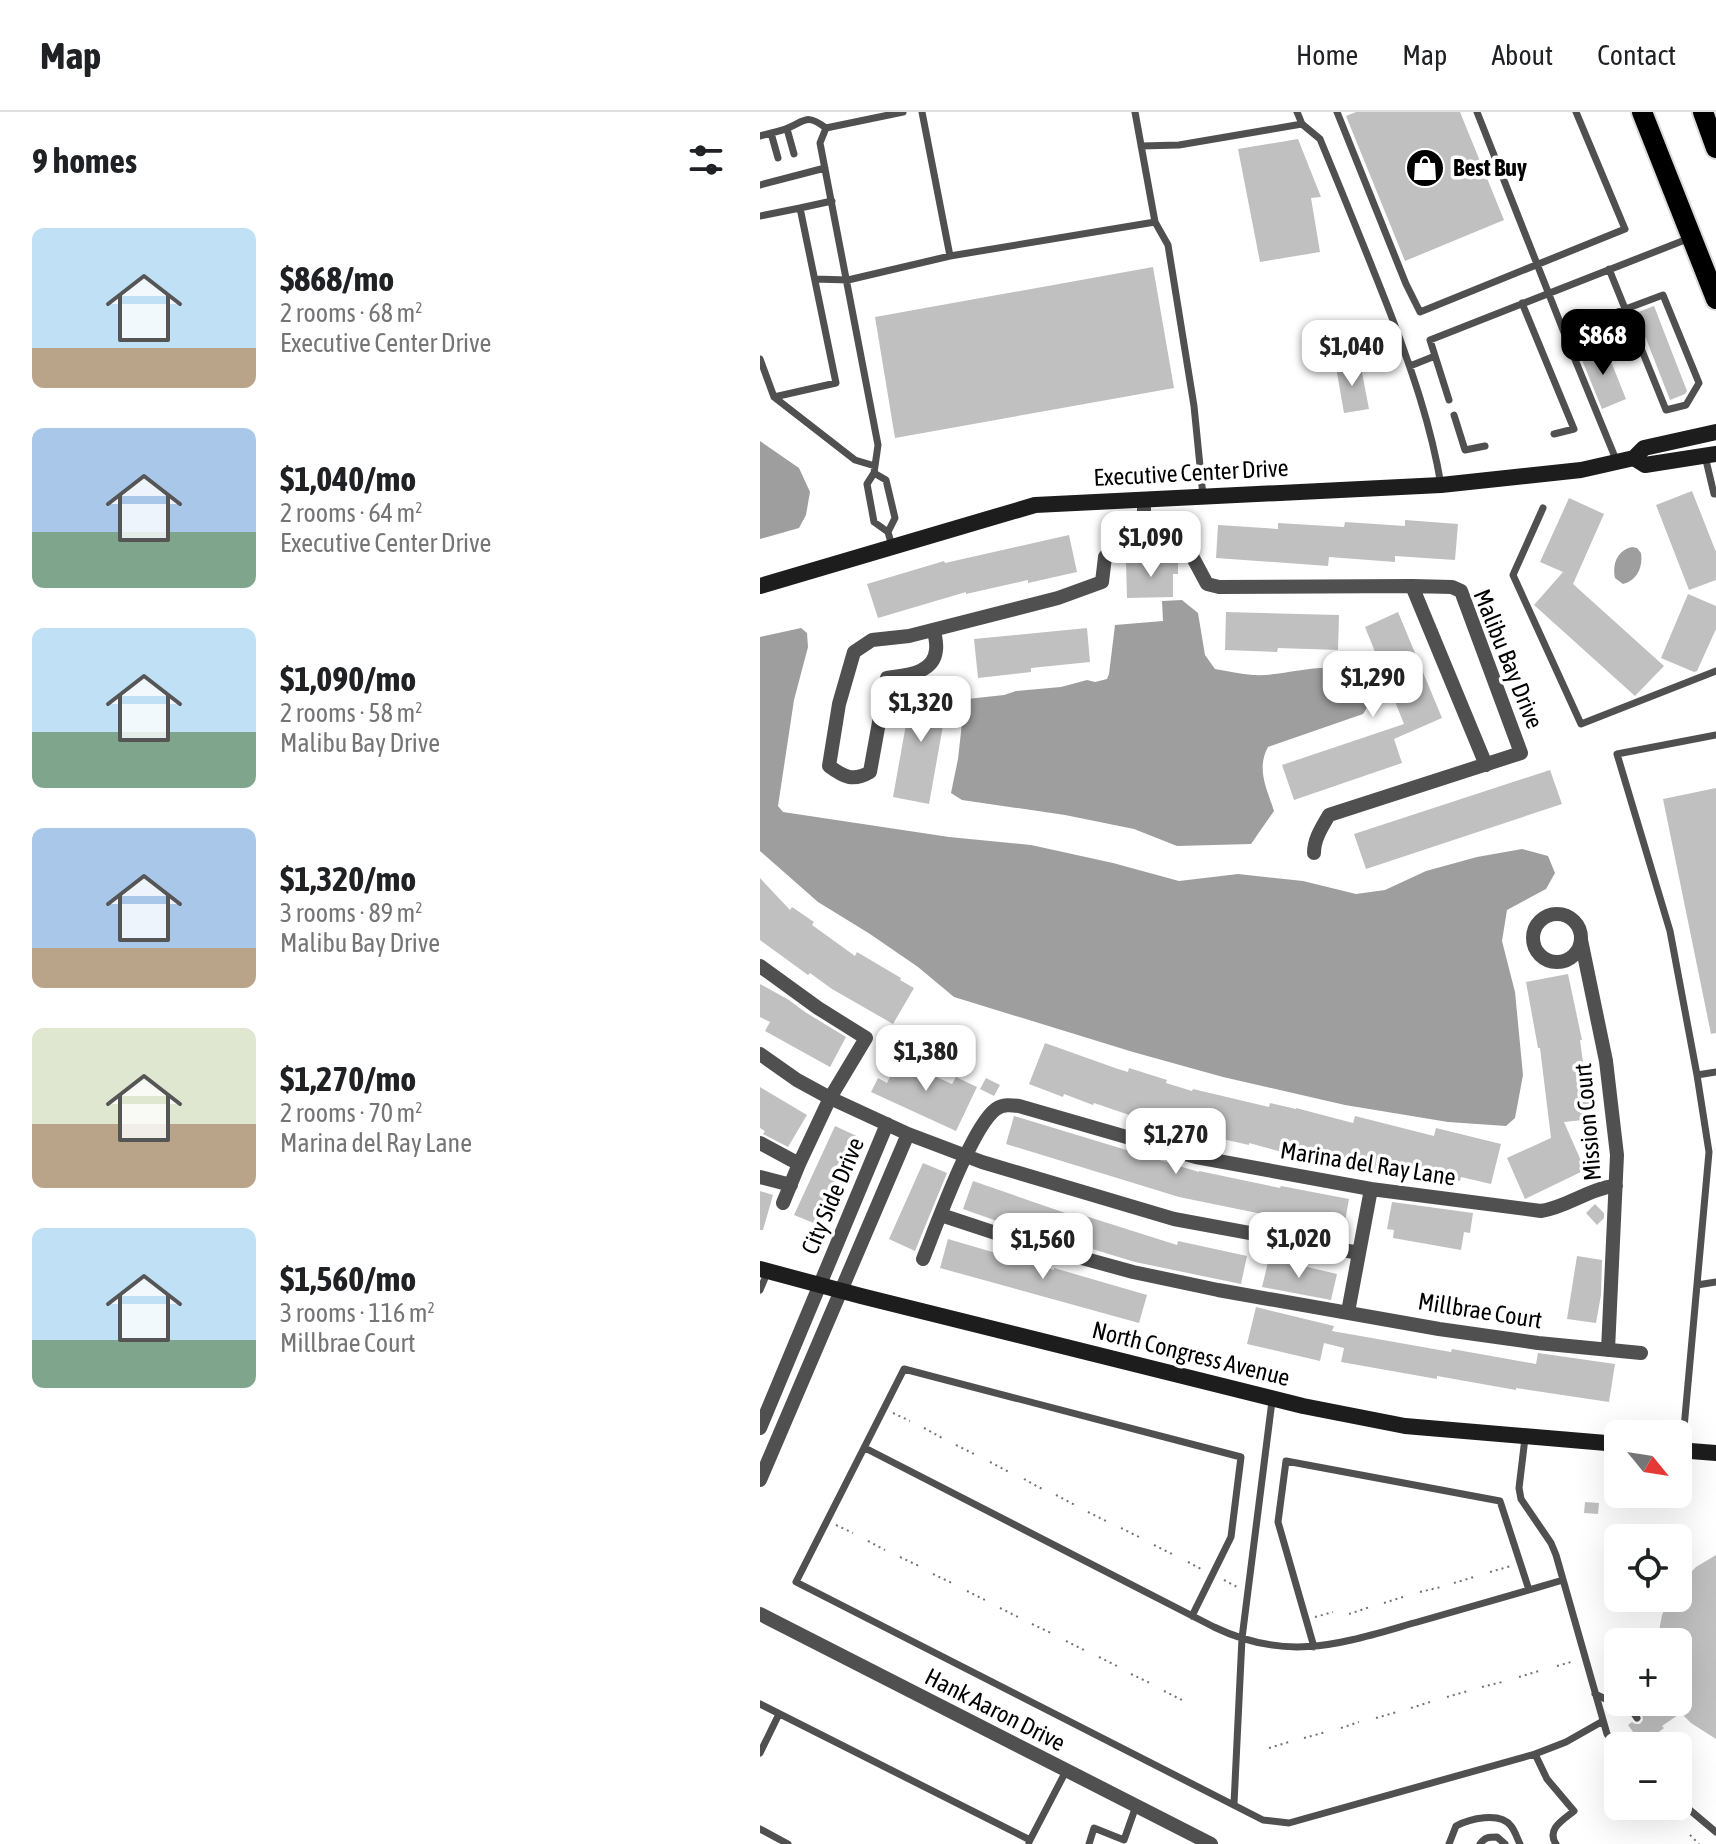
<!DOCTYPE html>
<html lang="en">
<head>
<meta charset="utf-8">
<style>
  body { margin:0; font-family:"Asap Condensed",sans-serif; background:#f2f2f2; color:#202124; height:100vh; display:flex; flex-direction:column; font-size:30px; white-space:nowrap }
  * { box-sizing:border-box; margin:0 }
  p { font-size:26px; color:#757577 }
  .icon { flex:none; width:44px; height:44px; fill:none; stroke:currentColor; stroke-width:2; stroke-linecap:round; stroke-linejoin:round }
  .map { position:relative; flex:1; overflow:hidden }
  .drawer { display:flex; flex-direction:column; background:#fff; width:760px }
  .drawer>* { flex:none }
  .needle { width:52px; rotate:120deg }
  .buttons { position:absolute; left:844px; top:1308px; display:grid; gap:16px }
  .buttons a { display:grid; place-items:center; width:88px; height:88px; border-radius:12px; background:#fff; box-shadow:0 8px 32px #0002; font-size:40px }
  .price { position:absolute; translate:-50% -68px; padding:0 18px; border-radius:16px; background:#fff; color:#222; font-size:26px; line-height:52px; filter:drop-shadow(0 2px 4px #0008) }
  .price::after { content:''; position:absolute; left:50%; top:48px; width:24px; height:18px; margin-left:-12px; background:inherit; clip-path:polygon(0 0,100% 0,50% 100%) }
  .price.on { background:#000; color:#fff }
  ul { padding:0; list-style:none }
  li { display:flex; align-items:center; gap:24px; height:200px; padding:0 32px }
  li span { display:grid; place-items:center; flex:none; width:224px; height:160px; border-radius:12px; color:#555 }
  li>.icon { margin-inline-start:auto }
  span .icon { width:96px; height:96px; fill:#fffc; stroke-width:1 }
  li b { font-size:34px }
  h2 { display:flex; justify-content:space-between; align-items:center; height:96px; padding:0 32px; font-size:34px }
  header { display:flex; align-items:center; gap:48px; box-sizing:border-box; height:112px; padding:0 40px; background:#fff; border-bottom:2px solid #e0e0e0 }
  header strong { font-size:38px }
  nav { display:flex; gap:44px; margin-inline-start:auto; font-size:28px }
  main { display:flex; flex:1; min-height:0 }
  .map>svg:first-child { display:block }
</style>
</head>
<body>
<header>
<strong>Map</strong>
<nav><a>Home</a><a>Map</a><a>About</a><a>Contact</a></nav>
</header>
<main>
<section class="drawer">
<h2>9 homes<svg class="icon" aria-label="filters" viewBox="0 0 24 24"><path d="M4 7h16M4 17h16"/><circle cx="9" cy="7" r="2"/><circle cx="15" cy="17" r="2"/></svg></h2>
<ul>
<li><span style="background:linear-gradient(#bfe0f5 75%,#b9a48a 0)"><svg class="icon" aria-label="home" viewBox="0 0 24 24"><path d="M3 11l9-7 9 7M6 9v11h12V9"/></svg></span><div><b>$868/mo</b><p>2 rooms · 68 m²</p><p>Executive Center Drive</p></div></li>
<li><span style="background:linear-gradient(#a9c7e8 65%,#7fa58c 0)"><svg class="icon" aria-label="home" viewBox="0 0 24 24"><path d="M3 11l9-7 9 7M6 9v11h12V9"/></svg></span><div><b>$1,040/mo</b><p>2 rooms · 64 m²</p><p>Executive Center Drive</p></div></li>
<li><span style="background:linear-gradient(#bfe0f5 65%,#7fa58c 0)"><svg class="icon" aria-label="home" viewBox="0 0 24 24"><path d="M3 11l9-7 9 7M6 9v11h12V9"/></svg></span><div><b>$1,090/mo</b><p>2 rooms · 58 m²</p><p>Malibu Bay Drive</p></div></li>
<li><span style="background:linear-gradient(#a9c7e8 75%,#b9a48a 0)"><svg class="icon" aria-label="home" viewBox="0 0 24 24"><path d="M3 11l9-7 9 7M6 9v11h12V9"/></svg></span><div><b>$1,320/mo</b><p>3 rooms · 89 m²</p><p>Malibu Bay Drive</p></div></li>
<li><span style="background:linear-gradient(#dfe7d0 60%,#b9a48a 0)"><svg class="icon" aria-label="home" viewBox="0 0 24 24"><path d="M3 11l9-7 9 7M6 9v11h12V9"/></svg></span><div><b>$1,270/mo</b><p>2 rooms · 70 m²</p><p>Marina del Ray Lane</p></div></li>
<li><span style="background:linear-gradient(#bfe0f5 70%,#7fa58c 0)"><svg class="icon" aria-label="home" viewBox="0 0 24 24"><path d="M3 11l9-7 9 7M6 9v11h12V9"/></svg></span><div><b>$1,560/mo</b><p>3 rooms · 116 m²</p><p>Millbrae Court</p></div></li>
</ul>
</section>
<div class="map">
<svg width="956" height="1732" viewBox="0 0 956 1732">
  <rect width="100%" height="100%" fill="#fff"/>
  <path fill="#9e9e9e" d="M 0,329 L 39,356 L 50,380 L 46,403 L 39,416 L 0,427 Z
    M 872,435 L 877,436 L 881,441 C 883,454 878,468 863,472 L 855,466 C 852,453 857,438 872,435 Z
    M 422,488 L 438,501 L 445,543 L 455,557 C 468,559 481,562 493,563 C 528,565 567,546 599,563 L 608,594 L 603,602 L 508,635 C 496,657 507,677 514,699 L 491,732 L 417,734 L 374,717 L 305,703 L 202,688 L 191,681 L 198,647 L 203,602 L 207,587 L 244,583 L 256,579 L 301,575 L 327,568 L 335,570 L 347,567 L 349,562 L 355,513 L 403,509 L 402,489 Z
    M 41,516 L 47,521 L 48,535 L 34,588 L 18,694 L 23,700 L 189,725 L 271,733 L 353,751 L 419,769 L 478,762 L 543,769 L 596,782 L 625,778 L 666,759 L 717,745 L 762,737 L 788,744 L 795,761 L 786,777 L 747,798 L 742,829 L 755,880 L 763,963 L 755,1006 L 746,1014 L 688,1010 L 585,993 L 463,965 L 373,940 L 194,885 L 158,855 L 110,822 L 58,790 L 0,739 L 0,525 Z"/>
  <path fill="#c0c0c0" d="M 596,0 L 700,0 L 744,108 L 645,149 L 586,4 Z
    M 538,27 L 561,85 L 551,86 L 560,140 L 500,150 L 478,37 Z
    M 393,155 L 414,276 L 135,326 L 115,205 Z
    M 894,194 L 927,279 L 925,282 L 910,288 L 876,201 Z
    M 844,232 L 866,287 L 842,297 L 820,243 Z
    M 600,250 L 609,297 L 584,301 L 576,255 Z
    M 932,379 L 956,440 L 956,468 L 929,478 L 896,393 Z
    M 809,386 L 844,402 L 813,472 L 904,554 L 875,584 L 774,493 L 803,460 L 780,450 Z
    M 645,408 L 698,412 L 695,448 L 635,444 L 635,450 L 569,445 L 568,454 L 456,446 L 458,413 L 518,417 L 518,411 L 584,415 L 585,410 L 645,414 Z
    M 309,423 L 317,460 L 268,471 L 268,468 L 206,482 L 206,480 L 118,506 L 107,472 L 184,449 L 185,451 Z
    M 418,449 L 418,462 L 413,462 L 413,485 L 367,486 L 366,450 Z
    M 928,482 L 956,494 L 956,517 L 937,559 L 934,560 L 901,546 Z
    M 466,500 L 579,503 L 578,538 L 518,536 L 517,540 L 465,538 Z
    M 638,500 L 682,606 L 634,627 L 642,651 L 534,688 L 522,653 L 644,612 L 605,515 Z
    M 327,516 L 330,550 L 271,556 L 271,560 L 218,566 L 214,527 Z
    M 153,573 L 189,580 L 169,692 L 133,685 Z
    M 790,658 L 802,692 L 606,757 L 594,722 Z
    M 956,676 L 956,921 L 951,922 L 903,687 Z
    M 0,766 L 30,798 L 32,795 L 54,810 L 52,813 L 95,844 L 97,840 L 141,866 L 140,868 L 154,876 L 133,912 L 72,877 L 50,861 L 48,863 L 0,828 Z
    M 808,862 L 822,928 L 820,928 L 826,973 L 829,972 L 833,1007 L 804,1010 L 825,1058 L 765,1087 L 747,1046 L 791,1026 L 780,936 L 778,936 L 766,870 Z
    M 0,872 L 29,888 L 45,900 L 86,925 L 70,955 L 5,919 L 10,910 L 0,905 Z
    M 285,931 L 358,957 L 368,960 L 369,956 L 407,968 L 406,971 L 432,979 L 433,977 L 509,995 L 510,991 L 536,997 L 536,996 L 593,1011 L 595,1004 L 674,1024 L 676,1016 L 741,1032 L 731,1072 L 701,1065 L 700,1069 L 650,1057 L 649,1060 L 619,1053 L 618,1058 L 534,1039 L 533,1043 L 489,1031 L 489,1033 L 458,1026 L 457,1028 L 423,1021 L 379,1005 L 378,1006 L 334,991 L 333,993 L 304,982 L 303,985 L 269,972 Z
    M 141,942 L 174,958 L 172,963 L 192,972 L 196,965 L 217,975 L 196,1019 L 111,980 L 118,966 L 127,971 Z
    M 226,966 L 240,973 L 234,984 L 220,977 Z
    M 0,975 L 47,1003 L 28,1035 L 3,1022 L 5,1019 L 0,1016 Z
    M 254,1004 L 439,1060 L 439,1059 L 520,1076 L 521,1074 L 589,1087 L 584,1115 L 502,1100 L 502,1102 L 419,1085 L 246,1032 Z
    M 75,1014 L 101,1026 L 61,1114 L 34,1103 Z
    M 163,1051 L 187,1061 L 155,1139 L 129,1127 Z
    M 213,1069 L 314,1104 L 316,1101 L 417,1133 L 418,1129 L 487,1144 L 481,1172 L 375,1150 L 296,1126 L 295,1128 L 282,1125 L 203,1097 Z
    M 0,1079 L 13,1083 L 3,1118 L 0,1118 Z
    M 632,1090 L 713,1101 L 710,1121 L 704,1120 L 701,1138 L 633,1126 L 634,1118 L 627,1117 Z
    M 835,1092 L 844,1101 L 844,1106 L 837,1113 L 826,1101 Z
    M 188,1127 L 294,1158 L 294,1156 L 387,1183 L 379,1211 L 180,1156 Z
    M 817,1144 L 842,1148 L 841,1183 L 836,1211 L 807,1207 Z
    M 509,1146 L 577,1162 L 571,1188 L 502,1175 Z
    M 496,1195 L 574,1214 L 572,1219 L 691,1240 L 692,1237 L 776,1252 L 778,1241 L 855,1252 L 849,1290 L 756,1276 L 756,1278 L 677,1264 L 677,1267 L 581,1250 L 584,1236 L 564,1231 L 560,1249 L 487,1232 Z
    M 825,1390 L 839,1391 L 838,1402 L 824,1401 Z
    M 847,1435 L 858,1436 L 858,1450 L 845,1448 Z
    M 956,1443 L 956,1627 L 931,1611 L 921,1601 L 902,1614 L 904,1616 L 896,1622 L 891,1620 L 886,1621 L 886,1630 L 882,1632 L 868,1613 L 872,1610 L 875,1612 L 880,1612 L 883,1608 L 882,1602 L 890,1597 L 891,1599 L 904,1590 L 918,1590 L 918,1530 L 897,1530 L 902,1503 L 910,1486 L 918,1486 L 918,1474 L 922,1469 L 936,1455 Z"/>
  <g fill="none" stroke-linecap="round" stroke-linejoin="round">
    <defs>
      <path id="primary" d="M 882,0 L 956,187
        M 943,0 L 956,36"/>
    </defs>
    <use href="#primary" stroke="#dbdbdb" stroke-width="24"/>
    <path stroke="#727272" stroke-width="2" stroke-dasharray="2 4" stroke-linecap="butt" d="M 133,1301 L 150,1309
      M 164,1316 L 184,1327
      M 196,1333 L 216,1343
      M 230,1350 L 249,1360
      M 264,1367 L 282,1377
      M 296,1383 L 315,1393
      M 328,1400 L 348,1410
      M 76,1413 L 93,1421
      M 361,1416 L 381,1426
      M 108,1429 L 125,1438
      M 394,1433 L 414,1443
      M 140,1445 L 159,1454
      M 428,1450 L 443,1458
      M 730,1460 L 751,1454
      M 173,1462 L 192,1471
      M 464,1468 L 479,1476
      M 694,1471 L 717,1464
      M 207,1479 L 225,1488
      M 660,1480 L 681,1475
      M 624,1491 L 646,1484
      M 240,1496 L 258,1505
      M 589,1502 L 610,1495
      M 555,1505 L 573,1500
      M 272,1512 L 291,1521
      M 306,1529 L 324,1538
      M 339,1545 L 357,1554
      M 797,1554 L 811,1550
      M 371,1562 L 390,1571
      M 759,1565 L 779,1559
      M 722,1575 L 742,1570
      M 404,1579 L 422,1588
      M 687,1585 L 708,1579
      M 651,1596 L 670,1590
      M 616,1606 L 637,1600
      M 581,1616 L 599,1610
      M 544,1626 L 566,1620
      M 509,1636 L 529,1630
      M 930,1723 L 939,1732"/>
    <path stroke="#505050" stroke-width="7" d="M 162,0 L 190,144
      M 375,0 L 395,110 L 408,133 L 434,294 L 443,384
      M 537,0 L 542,12 L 560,27 C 584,85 608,144 631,203 C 652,259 671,313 681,373
      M 577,0 L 646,172 L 660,200 L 865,117 L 816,0
      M 717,0 L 807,228 L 857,350
      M 27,17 L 34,42
      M 11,21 L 18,46
      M 0,24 C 9,21 19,20 28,16 C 46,8 47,2 66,16
      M 381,34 L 419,33 L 542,12
      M 0,73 L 65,56
      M 40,96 L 72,89
      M 0,104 L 40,96 L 76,271 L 14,285
      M 55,167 L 88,168 L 190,144 L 395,110
      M 762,191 L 814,317 L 794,322
      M 804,220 L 903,183 L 939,271 L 926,293 L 906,298 L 849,157
      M 0,247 L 14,285 L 95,348 L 115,354
      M 650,254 L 675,244
      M 689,288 L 670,228 L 930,126
      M 694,303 L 705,338 L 725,334
      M 945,344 L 954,382 L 956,382
      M 114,361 L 126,368 L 135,406 L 128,420
      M 783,396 L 753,463 L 821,612 L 956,559
      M 132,434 L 128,420 L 114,410 L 107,372 L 114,361 L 118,333 L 60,31 L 66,16 L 143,0
      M 937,963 L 910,819 L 857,642 L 956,623
      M 937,1173 L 956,1170
      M 0,1178 L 8,1159
      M 765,1326 L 759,1376 L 761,1387 L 791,1431 L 796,1443 L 847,1622 L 858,1638
      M 105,1336 L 454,1515 C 531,1552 585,1530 661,1509 C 709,1495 756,1482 803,1468
      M 922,1338 L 949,1040 L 937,963 L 956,960
      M 432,1504 L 471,1425 L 481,1345 L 144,1257 L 36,1470 L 503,1708 L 529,1711 L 775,1642 L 806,1630 L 843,1609
      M 554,1535 L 518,1410 L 526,1349 L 740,1389 L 769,1478
      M 835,1582 L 873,1600 L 877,1606
      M 0,1592 L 270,1728
      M 891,1626 L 895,1631 L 894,1634
      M 0,1641 L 19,1602
      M 775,1642 L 787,1667 L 814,1699 C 803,1708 786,1717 796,1732
      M 918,1688 L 956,1720
      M 474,1692 L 482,1526 L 512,1289
      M 0,1717 L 28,1732
      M 269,1730 L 306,1659
      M 329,1732 L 334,1716 L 364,1728 L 376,1694
      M 689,1732 L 696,1714 C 709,1707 740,1699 751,1714 C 755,1719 757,1726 760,1732
      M 720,1732 C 725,1725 729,1725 737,1725 L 745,1732"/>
    <path stroke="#505050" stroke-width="14" d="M 384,388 L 384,424
      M 652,474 L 726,653
      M 174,518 C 175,524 177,532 176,538 C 174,562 145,563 127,566 L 110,660 C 93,670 84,665 69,654 L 79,592 L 94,540 L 112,528 L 149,524 L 298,486 L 342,470 L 345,445 L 357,429 L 396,422 L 424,429 L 447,472 L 459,475 L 652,474 L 692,475 L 701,479 L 761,641 L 569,703 C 562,715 554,727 554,741
      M773 826a24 24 0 1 1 48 0a24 24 0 1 1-48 0Z
      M 821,828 L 846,949 L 857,1043 L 848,1238
      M 0,854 L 58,896 L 106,926 L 70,986 L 39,1052 L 23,1091
      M 0,942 L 37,968 L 70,986 L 148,1022 L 222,1050 L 414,1107 L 599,1141
      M 0,1031 L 39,1052
      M 0,1065 L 31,1073
      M 181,1103 L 260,1129 L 373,1160 L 458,1178 L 679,1217 L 778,1231 L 881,1241
      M 163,1147 C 175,1117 212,1014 236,997 C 243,992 251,993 259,994 L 436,1045 L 611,1077 L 781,1099 C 808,1095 829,1076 856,1074
      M 588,1200 L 611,1077
      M 0,1316 L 127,1012
      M 0,1368 L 148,1022
      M 0,1502 L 451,1732"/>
    <path stroke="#1d1d1d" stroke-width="16" d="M 874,346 L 885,353 L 956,342
      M 0,474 L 275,393 L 681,373 L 821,358 L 874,346 L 884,336 L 956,320
      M 0,1157 L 101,1184 L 543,1294 L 645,1314 L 858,1332
      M 918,1338 L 956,1341"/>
    <use href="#primary" stroke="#000" stroke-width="20"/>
  </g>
  <defs>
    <symbol id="shop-disc" viewBox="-11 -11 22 22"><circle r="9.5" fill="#000" stroke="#fff"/><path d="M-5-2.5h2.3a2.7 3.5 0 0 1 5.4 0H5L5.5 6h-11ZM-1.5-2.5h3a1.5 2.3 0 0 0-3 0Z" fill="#fff"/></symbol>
  </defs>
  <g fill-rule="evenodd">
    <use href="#shop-disc" x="643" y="34" width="44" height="44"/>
  </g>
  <g text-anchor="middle" stroke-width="7" stroke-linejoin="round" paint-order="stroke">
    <g font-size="24" font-weight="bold" fill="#000" stroke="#fff" text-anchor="start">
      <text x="693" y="64">Best Buy</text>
    </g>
    <g font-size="24" fill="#000" stroke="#fff">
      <text transform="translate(431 361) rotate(-3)" y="8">Executive Center Drive</text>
      <text transform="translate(748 547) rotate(68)" y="8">Malibu Bay Drive</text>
      <text transform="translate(828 1010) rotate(-95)" y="8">Mission Court</text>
      <text transform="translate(608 1052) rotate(9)" y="8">Marina del Ray Lane</text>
      <text transform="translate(73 1084) rotate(-67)" y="8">City Side Drive</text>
      <text transform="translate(720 1199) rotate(9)" y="8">Millbrae Court</text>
      <text transform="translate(431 1242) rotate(14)" y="8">North Congress Avenue</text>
      <text transform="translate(235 1598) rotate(27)" y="8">Hank Aaron Drive</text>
    </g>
  </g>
</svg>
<div class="buttons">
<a><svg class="needle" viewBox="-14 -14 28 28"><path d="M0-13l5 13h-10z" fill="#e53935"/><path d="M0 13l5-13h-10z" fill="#757577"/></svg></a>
<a><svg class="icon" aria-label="locate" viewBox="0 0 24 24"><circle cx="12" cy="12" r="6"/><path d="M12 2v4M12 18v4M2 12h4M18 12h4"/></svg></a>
<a>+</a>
<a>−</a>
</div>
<b class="price on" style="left:843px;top:265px">$868</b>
<b class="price" style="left:592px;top:276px">$1,040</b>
<b class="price" style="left:391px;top:467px">$1,090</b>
<b class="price" style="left:613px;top:607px">$1,290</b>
<b class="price" style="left:161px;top:632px">$1,320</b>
<b class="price" style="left:166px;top:981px">$1,380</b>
<b class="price" style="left:416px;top:1064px">$1,270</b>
<b class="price" style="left:539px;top:1168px">$1,020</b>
<b class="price" style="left:283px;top:1169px">$1,560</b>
</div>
</main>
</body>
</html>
